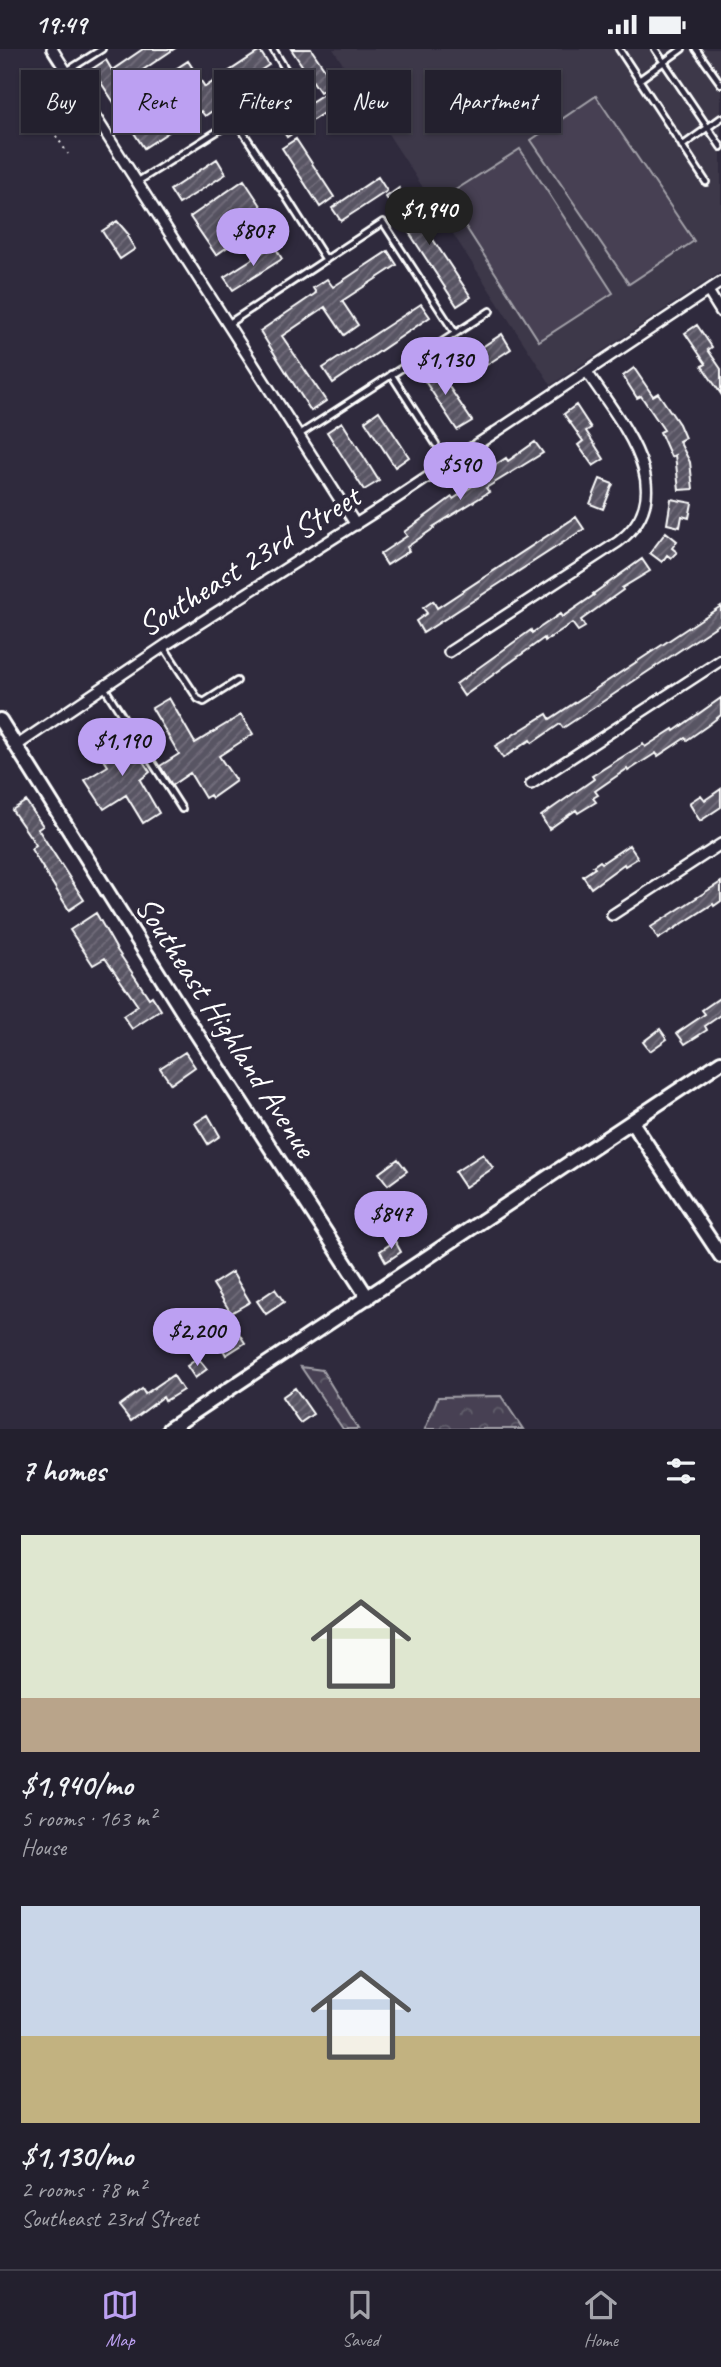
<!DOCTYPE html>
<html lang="en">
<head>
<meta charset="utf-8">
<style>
  body { margin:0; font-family:Caveat,sans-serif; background:#2b2836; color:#f1f3f6; height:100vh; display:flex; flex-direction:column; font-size:26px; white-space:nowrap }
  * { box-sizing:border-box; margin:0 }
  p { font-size:23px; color:#a3a3aa }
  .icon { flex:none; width:38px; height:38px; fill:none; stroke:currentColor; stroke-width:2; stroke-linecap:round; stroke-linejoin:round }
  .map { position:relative; height:1380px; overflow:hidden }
  .side { display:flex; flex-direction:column; background:#23202e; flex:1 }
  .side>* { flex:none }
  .banner { position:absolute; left:21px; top:21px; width:679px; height:63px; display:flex; gap:14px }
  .price { position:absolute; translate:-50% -60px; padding:0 16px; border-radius:24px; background:#bca0f2; color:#111; font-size:23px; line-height:46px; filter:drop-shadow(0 2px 4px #0008) }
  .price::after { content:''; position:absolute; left:50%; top:42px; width:21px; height:16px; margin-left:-10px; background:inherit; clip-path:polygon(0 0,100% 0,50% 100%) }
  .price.current { background:#222; color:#fff }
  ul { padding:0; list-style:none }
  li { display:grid; align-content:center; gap:14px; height:371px; padding:0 21px }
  li span { display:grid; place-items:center; height:217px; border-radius:0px; color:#555 }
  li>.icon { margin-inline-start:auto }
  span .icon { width:126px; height:126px; fill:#fffc; stroke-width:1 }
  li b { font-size:30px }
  h2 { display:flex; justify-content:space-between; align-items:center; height:84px; padding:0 21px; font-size:30px }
  .pill { padding:0 24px; border-radius:0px; background:#23202e; box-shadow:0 2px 5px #0004,0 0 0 2px #403e4a; font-size:24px; line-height:63px }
  .pill.current { background:#bca0f2; color:#111 }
  .status { display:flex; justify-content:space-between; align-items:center; height:49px; padding:0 35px; background:#23202e; direction:ltr }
  .status svg { height:19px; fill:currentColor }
  .dock { display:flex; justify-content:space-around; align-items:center; height:98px; border-top:2px solid #403e4a; background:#23202e; font-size:19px; color:#a3a3aa }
  .dock a { display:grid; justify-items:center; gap:4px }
  .dock .current { color:#bca0f2 }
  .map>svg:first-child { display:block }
</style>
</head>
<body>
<div class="status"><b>19:49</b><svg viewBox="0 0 49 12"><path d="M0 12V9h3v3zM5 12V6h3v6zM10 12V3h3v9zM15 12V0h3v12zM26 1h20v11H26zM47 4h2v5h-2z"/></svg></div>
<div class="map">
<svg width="721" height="1380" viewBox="0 0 721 1380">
  <defs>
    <pattern id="forest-crowns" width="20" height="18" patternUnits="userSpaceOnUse" patternTransform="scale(1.75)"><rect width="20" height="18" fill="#464152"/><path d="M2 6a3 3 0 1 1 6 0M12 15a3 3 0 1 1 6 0" fill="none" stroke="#625e6c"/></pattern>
    <pattern id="building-hatch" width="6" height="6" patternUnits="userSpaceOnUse" patternTransform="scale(1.75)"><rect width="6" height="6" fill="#595564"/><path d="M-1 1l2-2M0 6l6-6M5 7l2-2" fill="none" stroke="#726e7b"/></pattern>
  </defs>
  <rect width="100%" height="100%" fill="#2f2a3d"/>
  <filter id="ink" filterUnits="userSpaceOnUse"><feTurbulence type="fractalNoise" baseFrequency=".0143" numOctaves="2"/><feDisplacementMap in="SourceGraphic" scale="14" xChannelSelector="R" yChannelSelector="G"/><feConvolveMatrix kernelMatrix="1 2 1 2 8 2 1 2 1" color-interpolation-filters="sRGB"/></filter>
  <g filter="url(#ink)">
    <path fill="#3c3749" d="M 333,0 L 721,0 L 721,223 L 551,336 Z"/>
    <path fill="url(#forest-crowns)" stroke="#a2a0a8" stroke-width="2" d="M 301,1318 L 322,1321 L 358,1380 L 343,1380 Z
      M 501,1347 L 523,1380 L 425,1380 L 438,1348 Z"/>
    <path fill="#464152" stroke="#a2a0a8" stroke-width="2" d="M 596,47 L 694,192 L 629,235 L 531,91 Z
      M 520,100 L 613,244 L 539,292 L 446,147 Z"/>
    <path fill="url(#building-hatch)" stroke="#fff" stroke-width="2" d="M 143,0 L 174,0 L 122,35 L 149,76 L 192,48 L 174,21 L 188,12 L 205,38 L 260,2 L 269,16 L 214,51 L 218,58 L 205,67 L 201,62 L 144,99 L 92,20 L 106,11 L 112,21 Z
      M 291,0 L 311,0 L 334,34 L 320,43 Z
      M 325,44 L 334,57 L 287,88 L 278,74 Z
      M 296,90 L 334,148 L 320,158 L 282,99 Z
      M 217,110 L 226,125 L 179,155 L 170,141 Z
      M 378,128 L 387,142 L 341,172 L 332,159 Z
      M 244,131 L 279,184 L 264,195 L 253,180 L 216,206 L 190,168 Z
      M 399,139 L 471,248 L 457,257 L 386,148 Z
      M 117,172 L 129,186 L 127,187 L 135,200 L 120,210 L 102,182 Z
      M 274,196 L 282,210 L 233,241 L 224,228 Z
      M 388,202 L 397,216 L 342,252 L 358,276 L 344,286 L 325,258 L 282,287 L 326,352 L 311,362 L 260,282 L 316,244 L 313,239 L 327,230 L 333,238 Z
      M 421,255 L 430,268 L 333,334 L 323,319 Z
      M 697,276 L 712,298 L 708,301 L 721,320 L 721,345 L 702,317 L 706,315 L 685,284 Z
      M 502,285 L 511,300 L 465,330 L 455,316 Z
      M 433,314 L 472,372 L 457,381 L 419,323 Z
      M 634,319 L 653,347 L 658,344 L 679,375 L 685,389 L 679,392 L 690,413 L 693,440 L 679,441 L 675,406 L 671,408 L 660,383 L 664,381 L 641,347 L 637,349 L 623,327 Z
      M 576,356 L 591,379 L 586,382 L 604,410 L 593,417 L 578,396 L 583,392 L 564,365 Z
      M 379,362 L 409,408 L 395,418 L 365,372 Z
      M 342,373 L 379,432 L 364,441 L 327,383 Z
      M 535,393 L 543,404 L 486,439 L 489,443 L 433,478 L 434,479 L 407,498 L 409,502 L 387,516 L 380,505 L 407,487 L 404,483 L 452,448 L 453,450 L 486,428 L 483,424 L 506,409 L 508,412 Z
      M 600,430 L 613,435 L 603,460 L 590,455 Z
      M 671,450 L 692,454 L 689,469 L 682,467 L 680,478 L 667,475 Z
      M 576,468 L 584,480 L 423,584 L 416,572 L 427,564 L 423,559 L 433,552 L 437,559 Z
      M 666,483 L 677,492 L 672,499 L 677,503 L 671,509 L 667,506 L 662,513 L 650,504 Z
      M 642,510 L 650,522 L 622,539 L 623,541 L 581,571 L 585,578 L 578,582 L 572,574 L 545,592 L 544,589 L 464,647 L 456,635 L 531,581 L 532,584 L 560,565 L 562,568 L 594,546 L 593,545 Z
      M 721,557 L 721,574 L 563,679 L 560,675 L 532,694 L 530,691 L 503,709 L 495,697 L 547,665 L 550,670 Z
      M 169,649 L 195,694 L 241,666 L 253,685 L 219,707 L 236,732 L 212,749 L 210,746 L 205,749 L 190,724 L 172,736 L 160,717 L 179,705 L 152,659 Z
      M 721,649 L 721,666 L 707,677 L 687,691 L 685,689 L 658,707 L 656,704 L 628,722 L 627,720 L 595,742 L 598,746 L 593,749 L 596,753 L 578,764 L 576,761 L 549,780 L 541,767 L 594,730 L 592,727 L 643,695 L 645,698 L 673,680 L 674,682 Z
      M 110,685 L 119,700 L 130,693 L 150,723 L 140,731 L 159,764 L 143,774 L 126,746 L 104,760 L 85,731 L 108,717 L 94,695 Z
      M 721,740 L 721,758 L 700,772 L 689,754 L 701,746 L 705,751 Z
      M 26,752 L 43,777 L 38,780 L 84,851 L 69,861 L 31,800 L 36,796 L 12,761 Z
      M 629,796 L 638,809 L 625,817 L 624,815 L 591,839 L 583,827 L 595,819 L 593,817 L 600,812 L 602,814 Z
      M 721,833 L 721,852 L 714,857 L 713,855 L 658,890 L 651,878 Z
      M 96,864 L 117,901 L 149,949 L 152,947 L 161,961 L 132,980 L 123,967 L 138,957 L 105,909 L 93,916 L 70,881 Z
      M 721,948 L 721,966 L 705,977 L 707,981 L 685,995 L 677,984 L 705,965 L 702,961 Z
      M 660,980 L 667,990 L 650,1002 L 643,993 Z
      M 185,1003 L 195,1018 L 171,1035 L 160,1019 Z
      M 208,1066 L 220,1087 L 208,1095 L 195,1074 Z
      M 483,1105 L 493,1119 L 465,1138 L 455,1123 Z
      M 398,1110 L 407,1122 L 388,1136 L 379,1124 Z
      M 395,1192 L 401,1203 L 386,1213 L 380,1202 Z
      M 232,1223 L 250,1253 L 231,1264 L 213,1235 Z
      M 275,1240 L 284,1253 L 266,1265 L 257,1252 Z
      M 238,1283 L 245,1294 L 226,1306 L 220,1295 Z
      M 198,1309 L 207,1320 L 195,1329 L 187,1317 Z
      M 173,1326 L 183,1341 L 165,1352 L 163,1348 L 131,1372 L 119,1357 L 142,1340 L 145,1345 Z
      M 295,1339 L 313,1365 L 300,1374 L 282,1348 Z"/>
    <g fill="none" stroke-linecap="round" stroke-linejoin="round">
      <defs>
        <path id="lane" d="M 619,0 L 706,133
          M 655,0 L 721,98
          M 696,0 L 721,35
          M 67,22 L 102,0
          M 639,31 L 682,0
          M 235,71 L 280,139
          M 682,97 L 721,69
          M 137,133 L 294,34 L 273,0
          M 283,143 L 326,211
          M 228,275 L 383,173 L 455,284
          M 391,325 L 436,395
          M 300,385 L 490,262
          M 164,598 L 198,650 L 204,653 L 237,632
          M 104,638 L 182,760"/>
        <path id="street" d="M 52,0 L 356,476
          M 708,242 L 721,263
          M 449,603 L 618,493 C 684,443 619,372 587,323
          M 16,697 L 167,595 L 395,450 L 721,233
          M 531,735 L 721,611
          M 612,866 L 721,795"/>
        <path id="secondary" d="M 0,671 L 184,965 L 368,1249
          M 632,1073 L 721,1207
          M 169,1380 L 721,1013"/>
      </defs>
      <use href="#lane" stroke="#fff" stroke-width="10"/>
      <use href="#street" stroke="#fff" stroke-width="14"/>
      <use href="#secondary" stroke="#fff" stroke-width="18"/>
      <path stroke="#fff" stroke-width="2" stroke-dasharray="2 5" stroke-linecap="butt" d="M 52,81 L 68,105
        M 44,84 L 81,62"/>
      <use href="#lane" stroke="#2f2a3d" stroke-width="4.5"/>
      <use href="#street" stroke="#2f2a3d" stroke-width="9"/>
      <use href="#secondary" stroke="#2f2a3d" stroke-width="12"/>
    </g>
  </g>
  <g text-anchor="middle" stroke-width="7" stroke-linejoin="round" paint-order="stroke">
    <g font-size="33" fill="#fff" stroke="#2f2a3d">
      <text transform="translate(248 511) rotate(-32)" y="12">Southeast 23rd Street</text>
      <text transform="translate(227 977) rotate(57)" y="12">Southeast Highland Avenue</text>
    </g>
  </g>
</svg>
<b class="price current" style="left:429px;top:198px">$1,940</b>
<b class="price" style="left:253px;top:219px">$807</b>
<b class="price" style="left:445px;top:348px">$1,130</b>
<b class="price" style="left:460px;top:453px">$590</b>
<b class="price" style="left:122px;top:729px">$1,190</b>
<b class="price" style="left:391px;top:1202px">$847</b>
<b class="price" style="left:197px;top:1319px">$2,200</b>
<div class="banner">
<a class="pill">Buy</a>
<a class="pill current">Rent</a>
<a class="pill">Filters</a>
<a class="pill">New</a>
<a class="pill">Apartment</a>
</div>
</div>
<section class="side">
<h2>7 homes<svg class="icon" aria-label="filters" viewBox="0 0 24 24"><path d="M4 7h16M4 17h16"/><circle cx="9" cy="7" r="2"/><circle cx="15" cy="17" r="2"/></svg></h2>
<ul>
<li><span style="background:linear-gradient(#dfe7d0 75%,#b9a48a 0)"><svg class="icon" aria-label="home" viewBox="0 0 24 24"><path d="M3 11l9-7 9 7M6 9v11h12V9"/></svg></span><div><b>$1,940/mo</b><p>5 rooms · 163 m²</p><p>House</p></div></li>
<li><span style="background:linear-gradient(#c9d6e8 60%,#c2b280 0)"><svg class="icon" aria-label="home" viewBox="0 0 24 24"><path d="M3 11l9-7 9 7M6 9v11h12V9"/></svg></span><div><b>$1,130/mo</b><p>2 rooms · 78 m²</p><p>Southeast 23rd Street</p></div></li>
</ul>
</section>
<nav class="dock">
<a class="current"><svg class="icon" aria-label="map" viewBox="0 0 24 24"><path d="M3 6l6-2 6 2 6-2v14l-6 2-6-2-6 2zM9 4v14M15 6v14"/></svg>Map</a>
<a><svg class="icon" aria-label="saved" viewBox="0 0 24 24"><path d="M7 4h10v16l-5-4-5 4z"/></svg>Saved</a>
<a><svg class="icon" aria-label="home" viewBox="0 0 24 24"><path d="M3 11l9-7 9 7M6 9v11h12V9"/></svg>Home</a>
</nav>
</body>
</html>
